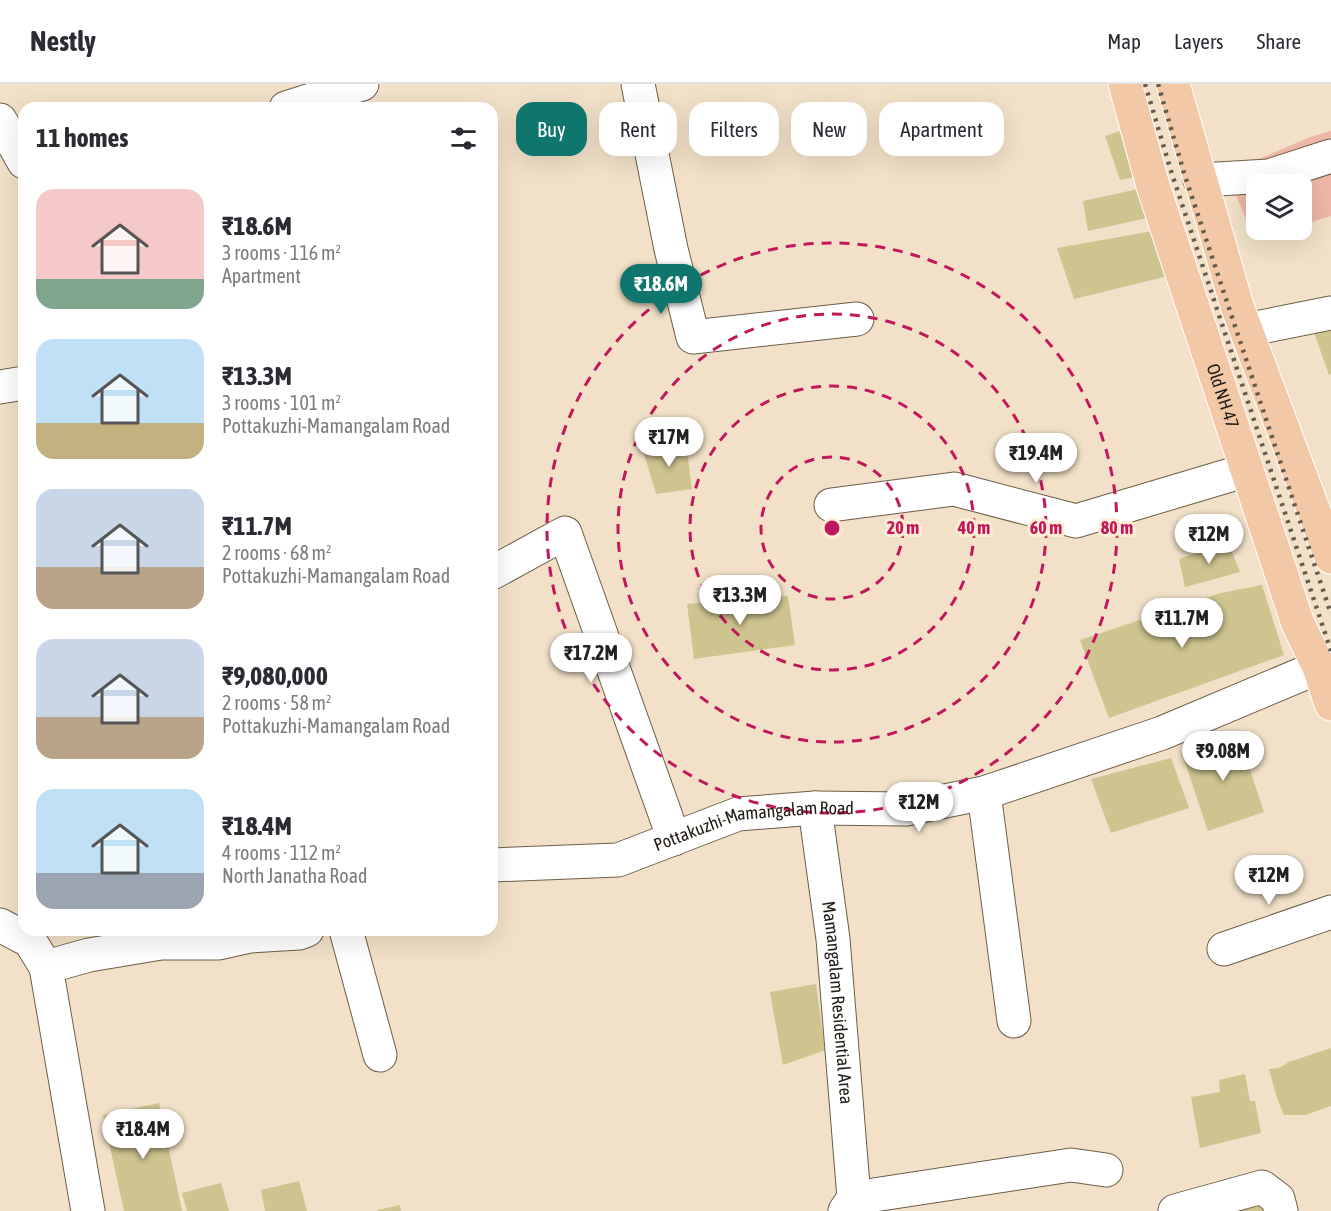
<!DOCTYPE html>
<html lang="en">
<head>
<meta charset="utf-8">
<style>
  body { margin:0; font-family:"Asap Condensed",sans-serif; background:#f2f2f3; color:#2b2b33; height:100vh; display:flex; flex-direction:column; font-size:22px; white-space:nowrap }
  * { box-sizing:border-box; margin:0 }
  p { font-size:20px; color:#7c7c81 }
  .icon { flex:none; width:33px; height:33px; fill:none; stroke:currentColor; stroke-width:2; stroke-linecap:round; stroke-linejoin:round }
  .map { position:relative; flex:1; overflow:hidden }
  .details { position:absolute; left:18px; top:18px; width:480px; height:834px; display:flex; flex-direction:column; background:#fff; border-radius:18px; box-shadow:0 6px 24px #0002 }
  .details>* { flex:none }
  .hud { position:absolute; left:516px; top:18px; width:570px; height:54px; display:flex; gap:12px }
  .buttons { position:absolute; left:1246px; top:90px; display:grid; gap:12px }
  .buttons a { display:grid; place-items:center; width:66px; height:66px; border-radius:12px; background:#fff; box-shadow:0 6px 24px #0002; font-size:30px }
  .price { position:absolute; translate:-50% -51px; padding:0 14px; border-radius:21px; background:#fff; color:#222; font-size:20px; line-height:39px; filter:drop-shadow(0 2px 3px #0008) }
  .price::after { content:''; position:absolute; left:50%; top:36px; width:18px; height:14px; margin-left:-9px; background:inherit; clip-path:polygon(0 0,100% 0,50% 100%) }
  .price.current { background:#0f766e; color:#fff }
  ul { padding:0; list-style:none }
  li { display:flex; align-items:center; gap:18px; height:150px; padding:0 18px }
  li span { display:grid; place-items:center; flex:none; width:168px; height:120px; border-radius:18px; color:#555 }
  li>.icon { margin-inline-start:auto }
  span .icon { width:72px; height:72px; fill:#fffc; stroke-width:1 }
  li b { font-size:26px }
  h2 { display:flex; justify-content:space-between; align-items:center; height:72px; padding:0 18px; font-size:26px }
  .chip { padding:0 21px; border-radius:18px; background:#fff; box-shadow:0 6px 24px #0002; font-size:21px; line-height:54px }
  .chip.current { background:#0f766e; color:#fff }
  header { display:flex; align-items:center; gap:36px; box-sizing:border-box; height:84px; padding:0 30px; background:#fff; border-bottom:2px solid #e1e1e2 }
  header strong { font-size:28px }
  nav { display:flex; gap:33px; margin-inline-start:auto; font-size:21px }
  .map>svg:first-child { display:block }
</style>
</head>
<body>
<header>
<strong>Nestly</strong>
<nav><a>Map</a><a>Layers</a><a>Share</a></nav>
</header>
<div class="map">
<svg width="1331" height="1127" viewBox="0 0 1331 1127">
  <rect width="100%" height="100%" fill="#f2e1c8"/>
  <path fill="#eeb7a5" d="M 1331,47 L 1331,132 L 1302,141 L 1302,100 L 1257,100 L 1257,146 L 1287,146 L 1254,155 L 1227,89 L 1310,53 Z"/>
  <path fill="#cec48f" d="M 1123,46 L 1137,93 L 1120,96 L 1105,52 Z
    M 1138,105 L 1147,134 L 1088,147 L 1083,117 Z
    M 1153,147 L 1168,192 L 1074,215 L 1057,164 Z
    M 1331,235 L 1331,290 L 1329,291 L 1311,240 Z
    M 686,359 L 692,405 L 656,410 L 643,366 Z
    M 1228,458 L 1240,488 L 1185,503 L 1179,475 Z
    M 1262,501 L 1284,571 L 1109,634 L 1080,556 L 1221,509 Z
    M 788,512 L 795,561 L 694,575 L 687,520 Z
    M 1238,650 L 1264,728 L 1208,747 L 1182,669 Z
    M 1171,674 L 1189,724 L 1111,749 L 1091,695 Z
    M 816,900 L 825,966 L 783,981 L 770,908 Z
    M 1331,964 L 1331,1022 L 1305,1031 L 1284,1031 L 1277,1014 L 1269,985 L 1279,984 L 1289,978 Z
    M 1245,990 L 1250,1017 L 1255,1017 L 1261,1049 L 1200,1064 L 1191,1013 L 1220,1008 L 1219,996 Z
    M 159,1019 L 182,1127 L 124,1127 L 103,1031 Z
    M 299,1097 L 307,1127 L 265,1127 L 261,1106 Z
    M 221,1099 L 229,1127 L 187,1127 L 182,1109 Z
    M 1264,1116 L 1268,1127 L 1217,1127 Z
    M 400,1121 L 401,1127 L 378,1127 L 378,1126 Z"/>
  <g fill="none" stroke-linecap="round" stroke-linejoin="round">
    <defs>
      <g id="minor">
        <path d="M 638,0 L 671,165 L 693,253 L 857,235"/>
        <path d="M 286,24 L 362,0"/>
        <path d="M 0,36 L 24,78"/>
        <path d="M 1200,96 L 1269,92 L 1331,72"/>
        <path d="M 1246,246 L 1331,229"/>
        <path d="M 0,303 L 24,299"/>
        <path d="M 831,421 L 954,405 L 1076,437 L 1247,386"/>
        <path d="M 492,489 L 565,449 L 674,755"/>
        <path d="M 984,709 L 1014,937"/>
        <path id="s1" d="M 815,724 L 833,855 L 854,1114"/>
        <path id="s2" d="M 492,781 L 618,776 L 738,730 L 815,724 L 906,725 L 984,709 L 1162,649 L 1319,583"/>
        <path d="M 0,841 L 30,857 L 46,883 L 89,871 L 161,859 L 219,859 L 250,852 L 299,849 L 307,846"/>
        <path d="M 346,846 L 380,971"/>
        <path d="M 1224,865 L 1331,828"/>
        <path d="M 46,883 L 88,1127"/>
        <path d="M 845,1127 L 854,1114 L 1071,1081 L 1106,1086"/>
        <path d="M 1175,1127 L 1262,1103 L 1278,1115 L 1281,1127"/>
      </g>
      <g id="major">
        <path id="s3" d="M 1125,0 L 1153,102 L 1298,540 L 1319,583 L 1331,620"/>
        <path d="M 1173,0 L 1237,222 L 1331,473"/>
      </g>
    </defs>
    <use href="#minor" stroke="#6c5e48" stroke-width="35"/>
    <use href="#major" stroke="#fff" stroke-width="35"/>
    <use href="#minor" stroke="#fff" stroke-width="33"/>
    <use href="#major" stroke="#f2c8a7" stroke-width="33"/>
    <path stroke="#645b4d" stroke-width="4.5" stroke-dasharray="3 6" stroke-linecap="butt" d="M 1145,0 L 1171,87 L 1331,567
      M 1158,0 L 1184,89 L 1331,530"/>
  </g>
  <g fill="none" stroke="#c2185b" stroke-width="3" stroke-dasharray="10 8">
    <circle cx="832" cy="444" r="71"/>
    <circle cx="832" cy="444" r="142"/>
    <circle cx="832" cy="444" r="214"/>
    <circle cx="832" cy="444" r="285"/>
  </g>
  <g text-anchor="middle" stroke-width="6" stroke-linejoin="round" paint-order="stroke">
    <g font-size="18" fill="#221c13" stroke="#ffeed5">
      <text dy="6" stroke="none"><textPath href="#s3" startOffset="327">Old NH 47</textPath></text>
      <text dy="6" stroke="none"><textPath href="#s2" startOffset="268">Pottakuzhi-Mamangalam Road</textPath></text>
      <text dy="6" stroke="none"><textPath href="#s1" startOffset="196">Mamangalam Residential Area</textPath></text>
    </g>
  </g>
  <circle cx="832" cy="444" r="9" fill="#c2185b" stroke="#ffeed5" stroke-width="3"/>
  <g font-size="18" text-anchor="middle" font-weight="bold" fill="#c2185b" stroke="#ffeed5" stroke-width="6" stroke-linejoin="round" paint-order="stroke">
    <text x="903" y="450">20 m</text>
    <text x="974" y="450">40 m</text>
    <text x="1046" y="450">60 m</text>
    <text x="1117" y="450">80 m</text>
  </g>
</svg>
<div class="buttons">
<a><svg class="icon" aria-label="layers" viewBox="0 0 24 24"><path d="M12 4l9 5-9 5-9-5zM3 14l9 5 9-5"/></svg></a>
</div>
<b class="price current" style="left:661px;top:231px">₹18.6M</b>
<b class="price" style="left:669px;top:384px">₹17M</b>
<b class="price" style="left:1036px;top:400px">₹19.4M</b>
<b class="price" style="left:1209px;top:481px">₹12M</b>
<b class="price" style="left:740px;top:542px">₹13.3M</b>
<b class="price" style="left:1182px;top:565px">₹11.7M</b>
<b class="price" style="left:591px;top:600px">₹17.2M</b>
<b class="price" style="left:1223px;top:698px">₹9.08M</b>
<b class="price" style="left:919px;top:749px">₹12M</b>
<b class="price" style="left:1269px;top:822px">₹12M</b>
<b class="price" style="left:143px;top:1076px">₹18.4M</b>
<div class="hud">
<a class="chip current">Buy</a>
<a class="chip">Rent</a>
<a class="chip">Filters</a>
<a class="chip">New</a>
<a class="chip">Apartment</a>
</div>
<section class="details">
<h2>11 homes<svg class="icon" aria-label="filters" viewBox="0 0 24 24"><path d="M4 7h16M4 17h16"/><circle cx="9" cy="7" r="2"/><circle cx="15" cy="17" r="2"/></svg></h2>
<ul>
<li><span style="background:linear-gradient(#f6c9c9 75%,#7fa58c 0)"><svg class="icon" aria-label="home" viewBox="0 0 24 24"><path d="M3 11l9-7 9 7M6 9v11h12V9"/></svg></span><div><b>₹18.6M</b><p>3 rooms · 116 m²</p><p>Apartment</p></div></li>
<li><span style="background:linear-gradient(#bfe0f5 70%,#c2b280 0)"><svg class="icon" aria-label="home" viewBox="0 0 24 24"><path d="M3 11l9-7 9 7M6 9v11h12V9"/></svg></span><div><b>₹13.3M</b><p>3 rooms · 101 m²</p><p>Pottakuzhi-Mamangalam Road</p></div></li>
<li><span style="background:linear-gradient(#c9d6e8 65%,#b9a48a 0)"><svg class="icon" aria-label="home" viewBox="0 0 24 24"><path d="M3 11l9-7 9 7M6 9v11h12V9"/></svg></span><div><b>₹11.7M</b><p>2 rooms · 68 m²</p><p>Pottakuzhi-Mamangalam Road</p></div></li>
<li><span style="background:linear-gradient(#c9d6e8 65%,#b9a48a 0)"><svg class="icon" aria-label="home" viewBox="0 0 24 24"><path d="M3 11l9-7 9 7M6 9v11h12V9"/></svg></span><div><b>₹9,080,000</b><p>2 rooms · 58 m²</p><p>Pottakuzhi-Mamangalam Road</p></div></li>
<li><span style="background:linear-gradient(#bfe0f5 70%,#9aa5b1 0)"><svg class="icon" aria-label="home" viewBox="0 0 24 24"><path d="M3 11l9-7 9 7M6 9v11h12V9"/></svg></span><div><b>₹18.4M</b><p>4 rooms · 112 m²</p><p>North Janatha Road</p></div></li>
</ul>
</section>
</div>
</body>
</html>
